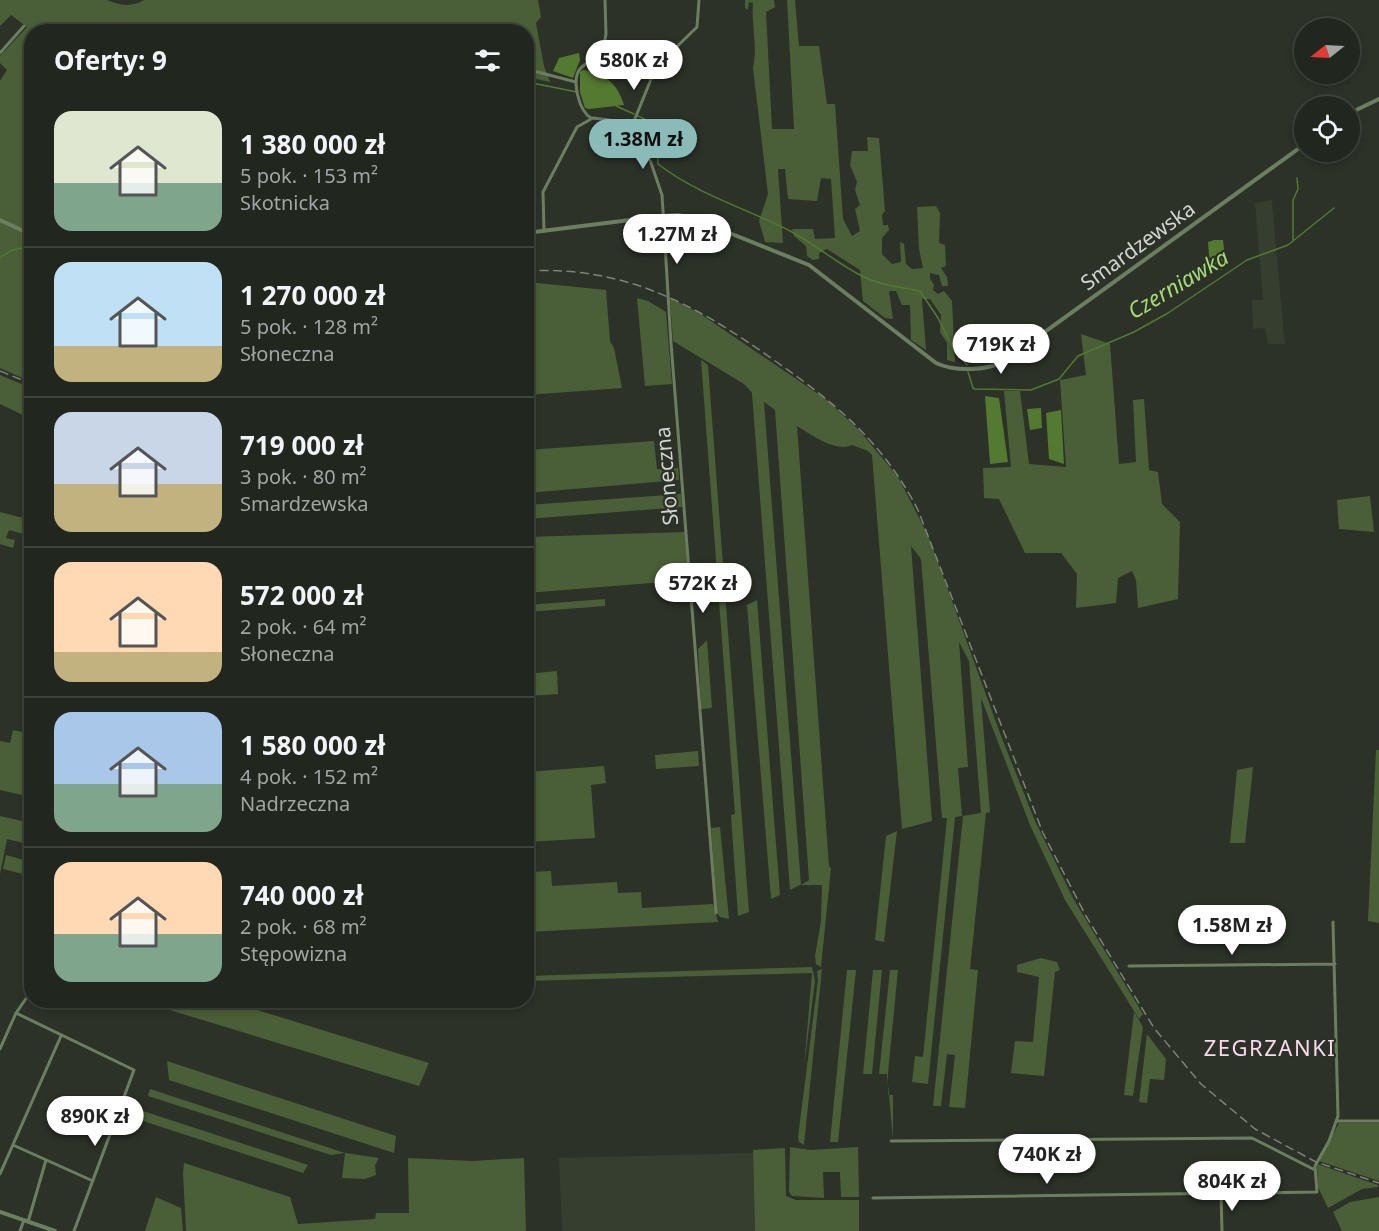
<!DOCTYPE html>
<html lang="pl">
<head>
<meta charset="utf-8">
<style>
  body { margin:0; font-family:"Noto Sans",sans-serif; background:#2d322b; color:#f1f3f6; height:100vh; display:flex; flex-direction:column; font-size:22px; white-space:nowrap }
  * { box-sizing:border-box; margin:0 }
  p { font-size:20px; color:#a2a5a4 }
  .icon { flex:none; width:33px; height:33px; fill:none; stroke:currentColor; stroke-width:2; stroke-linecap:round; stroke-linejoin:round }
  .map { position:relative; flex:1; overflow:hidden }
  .side { position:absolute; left:24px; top:24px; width:510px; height:984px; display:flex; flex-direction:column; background:#21261e; border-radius:24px; box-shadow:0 3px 9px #0003,0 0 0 2px #3e433c }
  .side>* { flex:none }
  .needle { width:39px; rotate:252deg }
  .controls { position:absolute; left:1294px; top:18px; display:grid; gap:12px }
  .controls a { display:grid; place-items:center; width:66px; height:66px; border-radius:50%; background:#21261e; box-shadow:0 3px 9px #0003,0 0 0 2px #3e433c; font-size:30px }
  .price { position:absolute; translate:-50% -51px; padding:0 14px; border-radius:21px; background:#fff; color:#222; font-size:20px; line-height:39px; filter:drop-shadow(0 2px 3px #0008) }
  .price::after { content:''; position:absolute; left:50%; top:36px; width:18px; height:14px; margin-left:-9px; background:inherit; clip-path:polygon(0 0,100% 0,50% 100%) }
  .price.on { background:#8bbbb9; color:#111 }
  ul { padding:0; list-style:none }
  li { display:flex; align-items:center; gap:18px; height:150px; padding:0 30px }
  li+li { border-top:2px solid #3e433c }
  li span { display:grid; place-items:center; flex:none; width:168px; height:120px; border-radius:18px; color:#555 }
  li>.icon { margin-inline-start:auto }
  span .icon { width:72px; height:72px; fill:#fffc; stroke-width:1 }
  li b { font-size:26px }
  h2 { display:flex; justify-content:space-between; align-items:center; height:72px; padding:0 30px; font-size:26px }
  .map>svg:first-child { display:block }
</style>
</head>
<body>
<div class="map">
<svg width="1379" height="1231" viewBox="0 0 1379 1231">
  <rect width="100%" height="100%" fill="#2c3228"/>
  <path fill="#363e2f" d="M 1272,200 L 1275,237 L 1285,344 L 1268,344 L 1265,328 L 1253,329 L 1252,300 L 1263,300 L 1255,203 Z
    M 753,1153 L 755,1231 L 562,1231 L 559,1158 Z"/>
  <path fill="#4a5f37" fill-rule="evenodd" d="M 0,0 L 107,0 C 120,6 132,7 144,0 L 538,0 L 541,17 L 536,23 L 544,66 L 550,82 L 527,77 L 526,32 L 32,32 L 32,277 L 30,278 L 32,346 L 27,345 L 22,355 L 31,360 L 31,382 L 0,368 L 0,81 L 7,70 L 0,63 L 0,56 L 27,27 L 11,15 L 0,26 Z
    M 745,0 L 774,0 L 775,7 L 766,12 L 772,129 L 794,129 L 787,0 L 795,0 L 799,46 L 819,46 L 827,104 L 835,104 L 843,219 L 852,236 L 860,231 L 855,209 L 860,205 L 855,190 L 857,182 L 850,165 L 852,151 L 868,151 L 867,137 L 879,138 L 885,211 L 882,215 L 883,225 L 888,225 L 889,230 L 882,238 L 882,254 L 892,264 L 901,262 L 900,242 L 904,244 L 906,264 L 912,269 L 923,268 L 919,249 L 917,207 L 936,206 L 940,213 L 939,243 L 945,245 L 946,266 L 941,268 L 947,277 L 948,286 L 942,286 L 939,275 L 930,273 L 930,278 L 934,285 L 933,290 L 938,294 L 944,291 L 952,301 L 955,362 L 947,360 L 947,343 L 940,332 L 941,315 L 930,299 L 922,299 L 926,350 L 911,340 L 910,305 L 902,305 L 896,291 L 889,291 L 893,319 L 885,318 L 863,301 L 860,270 L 827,249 L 819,253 L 819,259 L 813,260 L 807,256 L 806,246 L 794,236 L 792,229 L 813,229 L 815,239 L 835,238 L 831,179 L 821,178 L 817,201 L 788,199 L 785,169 L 778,169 L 783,243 L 765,242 L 759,221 L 768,194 L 753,68 C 758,46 751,25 753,3 L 749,2 L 748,10 L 745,8 Z
    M 527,282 L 606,290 L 610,341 L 614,348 L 622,388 L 527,395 Z
    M 637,298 L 648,301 L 666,312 L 672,384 L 645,386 Z
    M 670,298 L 699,313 L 827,400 L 859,430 L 898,477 L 928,535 L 1001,736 L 1035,821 L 1074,900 L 1143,1014 L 1139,1019 L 1065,900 L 1030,825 L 981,698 L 990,812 L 986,813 L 970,969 L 978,970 L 965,1108 L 949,1107 L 955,1055 L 947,1054 L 941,1106 L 933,1106 L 963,816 L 981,813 L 969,661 L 959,642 L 968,767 L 958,768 L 962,816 L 955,817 L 928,1084 L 912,1082 L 915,1056 L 923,1057 L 947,818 L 942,818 L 921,559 L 911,546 L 932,821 L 902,829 L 872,455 L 868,451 L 852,445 C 836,453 810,434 797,426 L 829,866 L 831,868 L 821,967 L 816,964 L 815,956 L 821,921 L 822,885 L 800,885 L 790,890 L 752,393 L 744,384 L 673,341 ZM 764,402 L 775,410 L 809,880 L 801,885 Z
    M 1081,334 L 1110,344 L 1119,464 L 1136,462 L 1133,400 L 1144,399 L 1149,470 L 1158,472 L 1162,504 L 1180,522 L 1178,599 L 1138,608 L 1136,580 L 1132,571 L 1118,578 L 1116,603 L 1076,608 L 1077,574 L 1061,553 L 1025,553 L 999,499 L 984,498 L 983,468 L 1011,467 L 1004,391 L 1020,391 L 1029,464 L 1066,467 L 1060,380 L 1086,375 Z
    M 701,360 L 708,365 L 749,912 L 738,916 L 731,815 L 735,814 Z
    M 0,375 L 31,388 L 31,419 L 0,404 Z
    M 654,441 L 657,469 L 678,468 L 679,480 L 527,493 L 527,450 Z
    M 681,494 L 682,507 L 527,519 L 527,505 Z
    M 1370,496 L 1374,532 L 1339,529 L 1337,500 Z
    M 0,512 L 31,520 L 31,536 L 9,530 L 6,538 L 15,540 L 13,548 L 0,544 Z
    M 685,532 L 688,580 L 527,593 L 526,537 Z
    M 605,599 L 605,606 L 527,612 L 527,605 Z
    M 757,600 L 780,895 L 771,899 L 747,605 Z
    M 707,640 L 712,708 L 701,709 L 698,649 Z
    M 557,671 L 558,694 L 527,696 L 527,674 Z
    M 13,730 L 31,734 L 31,797 L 0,790 L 0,741 L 10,743 Z
    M 1376,750 L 1379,750 L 1379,923 L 1368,921 Z
    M 698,751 L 699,766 L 656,769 L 655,755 Z
    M 604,766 L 606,783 L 591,785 L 595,838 L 527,842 L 527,772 Z
    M 1253,767 L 1245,843 L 1230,843 L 1237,770 Z
    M 0,816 L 31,823 L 32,845 L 7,839 L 0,874 Z
    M 720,827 L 729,919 L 720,917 L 717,913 L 711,828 Z
    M 897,831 L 884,942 L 875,940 L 886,836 Z
    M 6,855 L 31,862 L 31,876 L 3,869 Z
    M 551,871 L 552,886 L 617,882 L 618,893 L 641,892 L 642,908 L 713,904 L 718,922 L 527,932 L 527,872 Z
    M 1041,958 L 1057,962 L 1060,970 L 1055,972 L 1044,1076 L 1011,1073 L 1015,1041 L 1033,1042 L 1039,977 L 1017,972 L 1017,965 Z
    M 812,967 L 815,981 L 804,1067 L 812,973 L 526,981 L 527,976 Z
    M 822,969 L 804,1145 L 799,1142 L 798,1137 L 818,980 L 817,971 Z
    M 847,970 L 856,970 L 838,1142 L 830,1142 Z
    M 873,970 L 882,970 L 872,1074 L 863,1074 Z
    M 890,970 L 898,970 L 888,1073 L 888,1095 L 893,1095 L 893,1139 L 887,1074 L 879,1074 Z
    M 140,1001 L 228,1001 L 429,1063 L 419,1086 Z
    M 1134,1012 L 1143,1027 L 1133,1096 L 1124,1095 Z
    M 1147,1034 L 1166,1059 L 1164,1080 L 1150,1079 L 1147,1103 L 1139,1102 Z
    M 167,1061 L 396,1136 L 394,1153 L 169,1080 Z
    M 150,1089 L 345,1153 L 379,1158 L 375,1165 L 376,1175 L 365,1179 L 342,1178 L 345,1153 L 331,1155 L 148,1096 Z
    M 143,1111 L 308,1165 L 303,1173 L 140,1120 Z
    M 1339,1123 L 1379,1123 L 1379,1181 L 1319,1161 Z
    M 790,1147 L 810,1150 L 858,1147 L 859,1197 L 841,1197 L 840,1172 L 823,1172 L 824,1198 L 792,1196 L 789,1192 Z
    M 785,1148 L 786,1196 L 796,1200 L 859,1200 L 859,1231 L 755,1231 L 753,1150 Z
    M 408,1158 L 472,1161 L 524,1158 L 526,1231 L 186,1231 L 183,1173 L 184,1163 L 290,1197 L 298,1224 L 375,1219 L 376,1213 L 409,1213 Z
    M 1317,1164 L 1378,1185 L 1378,1187 L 1362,1189 L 1328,1208 L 1318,1187 Z
    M 156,1197 L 181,1208 L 183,1231 L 145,1231 Z
    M 1379,1197 L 1379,1231 L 1342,1231 L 1333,1212 L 1350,1202 Z"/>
  <path fill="#547931" d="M 579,53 L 580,60 L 573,78 L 553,71 L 559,58 Z
    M 583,70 C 606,74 617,83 624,105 L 589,109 L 585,108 L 580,92 L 580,72 Z
    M 1214,240 L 1223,240 L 1226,266 L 1221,270 L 1210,268 L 1208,242 Z
    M 985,396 L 999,398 L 1008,462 L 990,464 Z
    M 1041,408 L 1042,428 L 1030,430 L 1027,409 Z
    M 1061,410 L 1064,464 L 1049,459 L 1046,413 Z"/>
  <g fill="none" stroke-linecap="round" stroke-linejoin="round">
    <path stroke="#547931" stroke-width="1.5" d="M 526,84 L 532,83 L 577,92
      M 616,106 L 634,114
      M 638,116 C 659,123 657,145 658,164 C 698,195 748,209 792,232 C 816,245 838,264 862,276 C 880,285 900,287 920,291 L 938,318 L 953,348 L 967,365
      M 1293,240 L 1293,200 L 1298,189 L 1297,178
      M 0,258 L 12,250 L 32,246
      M 968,372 L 973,388 L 975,389 L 1031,390 L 1059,379 L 1078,356 L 1134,332 L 1168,313 L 1247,260 L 1288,245 L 1334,208"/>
    <path stroke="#6d7e60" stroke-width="3" d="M 699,0 L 697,27 L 656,67 L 632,126 L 650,160 L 662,195 L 671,343 L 716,913
      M 0,53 L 24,26
      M 526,69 L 576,82
      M 591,118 C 579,111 571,80 580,69 C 587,61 597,59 603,50 L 606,34 L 605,0
      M 544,231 L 543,192 L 577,127 L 593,118 L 632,123
      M 1129,966 L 1335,964
      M 16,1013 L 134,1070 L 74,1231
      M 0,1049 L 16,1013 L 32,990
      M 1337,1121 L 1379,1121
      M 891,1141 L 1252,1138 L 1315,1170
      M 13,1145 L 93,1181
      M 0,1174 L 61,1036
      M 1221,1193 L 1222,1231
      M 873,1198 L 1317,1192 L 1315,1166 L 1329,1141 L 1338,1116 L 1333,922
      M 28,1222 L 46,1160
      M 20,1231 L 24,1220"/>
    <path stroke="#6d7e60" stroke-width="4" d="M 1350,113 L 1379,99
      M 0,220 L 32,235
      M 526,233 L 662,216 L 678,215 L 692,218 L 809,265 L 936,363 C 955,372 989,371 1006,360 L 1305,144
      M 0,1212 L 55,1231"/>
    <path stroke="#7d827a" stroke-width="1.5" stroke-dasharray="9 4.5" stroke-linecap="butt" d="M 526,271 C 626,265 700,307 778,363 C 838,405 884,444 918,510 L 1043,833 L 1086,916 L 1154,1028 L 1201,1084 L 1255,1129 L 1316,1162 L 1379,1183
      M 0,371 L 32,384"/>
  </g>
  <g text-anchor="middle" stroke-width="4.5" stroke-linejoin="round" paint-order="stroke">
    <g font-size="21" fill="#d2d5d0" stroke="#2c3228">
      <text transform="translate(1138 246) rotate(-36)" y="7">Smardzewska</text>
      <text transform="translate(667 476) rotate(-95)" y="7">Słoneczna</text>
    </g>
    <g font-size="22" font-style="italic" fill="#a5d977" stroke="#2c3228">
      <text transform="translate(1178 284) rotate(-31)" y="8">Czerniawka</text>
    </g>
    <g font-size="22" letter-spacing="1.5" fill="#f7d9eb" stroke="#2c3228">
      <text x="1270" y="1056">ZEGRZANKI</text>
    </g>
  </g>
</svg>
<div class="controls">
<a><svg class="needle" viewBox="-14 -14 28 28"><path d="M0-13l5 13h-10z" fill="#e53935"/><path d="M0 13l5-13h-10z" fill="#a2a5a4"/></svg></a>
<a><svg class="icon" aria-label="locate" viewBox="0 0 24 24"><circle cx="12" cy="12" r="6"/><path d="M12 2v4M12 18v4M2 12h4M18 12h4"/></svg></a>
</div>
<b class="price" style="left:634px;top:91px">580K zł</b>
<b class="price on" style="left:643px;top:170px">1.38M zł</b>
<b class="price" style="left:677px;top:265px">1.27M zł</b>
<b class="price" style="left:1001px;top:375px">719K zł</b>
<b class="price" style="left:703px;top:614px">572K zł</b>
<b class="price" style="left:1232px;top:956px">1.58M zł</b>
<b class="price" style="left:95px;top:1147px">890K zł</b>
<b class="price" style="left:1047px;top:1185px">740K zł</b>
<b class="price" style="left:1232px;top:1212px">804K zł</b>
<section class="side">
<h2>Oferty: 9<svg class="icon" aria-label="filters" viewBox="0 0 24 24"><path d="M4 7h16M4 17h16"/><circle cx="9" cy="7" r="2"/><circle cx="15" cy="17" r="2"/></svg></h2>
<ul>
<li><span style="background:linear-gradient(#dfe7d0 60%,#7fa58c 0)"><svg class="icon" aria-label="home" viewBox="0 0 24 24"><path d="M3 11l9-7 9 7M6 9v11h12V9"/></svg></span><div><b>1 380 000 zł</b><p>5 pok. · 153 m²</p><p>Skotnicka</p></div></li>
<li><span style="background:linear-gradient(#bfe0f5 70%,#c2b280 0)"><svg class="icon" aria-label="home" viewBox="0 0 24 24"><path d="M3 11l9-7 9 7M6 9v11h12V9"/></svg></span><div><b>1 270 000 zł</b><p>5 pok. · 128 m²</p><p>Słoneczna</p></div></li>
<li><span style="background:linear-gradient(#c9d6e8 60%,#c2b280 0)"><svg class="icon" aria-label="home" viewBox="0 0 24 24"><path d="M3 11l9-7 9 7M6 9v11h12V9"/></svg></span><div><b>719 000 zł</b><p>3 pok. · 80 m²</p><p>Smardzewska</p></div></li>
<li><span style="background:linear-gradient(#ffd9b3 75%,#c2b280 0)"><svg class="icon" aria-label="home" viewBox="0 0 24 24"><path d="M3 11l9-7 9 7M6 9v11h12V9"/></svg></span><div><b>572 000 zł</b><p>2 pok. · 64 m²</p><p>Słoneczna</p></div></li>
<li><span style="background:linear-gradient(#a9c7e8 60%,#7fa58c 0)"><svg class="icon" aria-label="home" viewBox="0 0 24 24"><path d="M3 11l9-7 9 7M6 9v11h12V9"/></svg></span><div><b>1 580 000 zł</b><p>4 pok. · 152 m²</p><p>Nadrzeczna</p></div></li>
<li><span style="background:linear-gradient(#ffd9b3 60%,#7fa58c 0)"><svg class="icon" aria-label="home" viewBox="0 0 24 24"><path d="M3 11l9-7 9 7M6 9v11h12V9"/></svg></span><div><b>740 000 zł</b><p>2 pok. · 68 m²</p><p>Stępowizna</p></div></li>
</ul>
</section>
</div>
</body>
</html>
